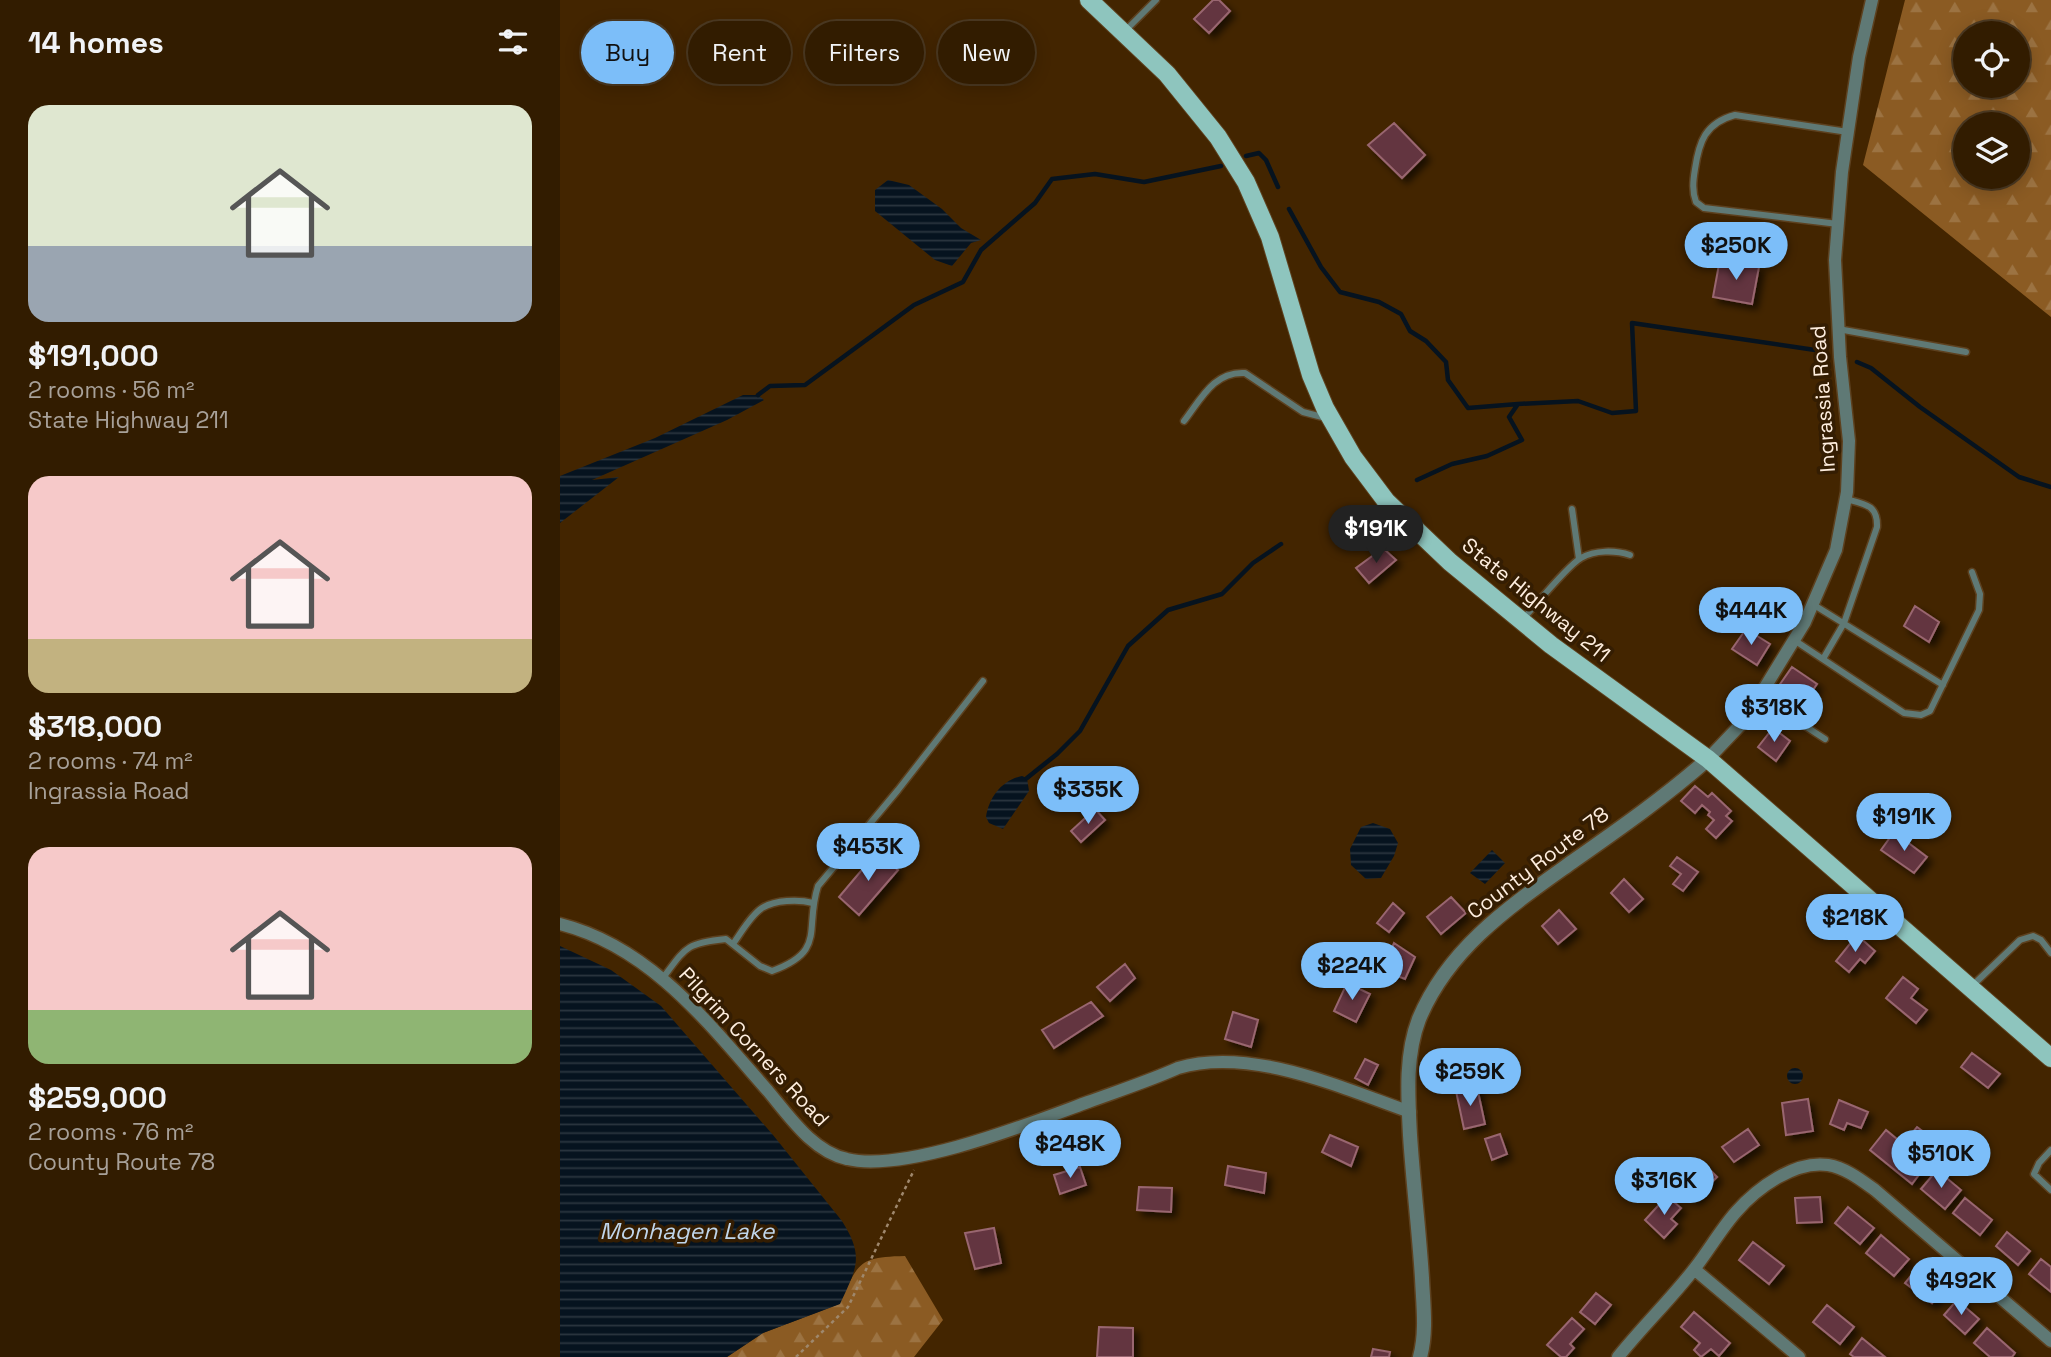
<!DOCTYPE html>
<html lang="en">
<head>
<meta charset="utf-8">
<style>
  body { margin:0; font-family:"Space Grotesk",sans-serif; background:#3a250a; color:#f1f3f6; height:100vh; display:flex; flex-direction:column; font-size:26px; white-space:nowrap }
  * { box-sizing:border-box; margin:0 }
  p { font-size:23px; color:#a8a199 }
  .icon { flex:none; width:38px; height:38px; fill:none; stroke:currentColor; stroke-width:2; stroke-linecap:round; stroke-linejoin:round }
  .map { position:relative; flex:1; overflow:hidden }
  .panel { display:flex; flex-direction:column; background:#321c00; width:560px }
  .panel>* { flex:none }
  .hud { position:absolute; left:21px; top:21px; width:665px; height:63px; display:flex; gap:14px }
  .buttons { position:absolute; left:1393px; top:21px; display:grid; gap:14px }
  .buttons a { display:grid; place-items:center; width:77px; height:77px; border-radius:50%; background:#321c00; box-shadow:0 4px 18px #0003,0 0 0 2px #4d3a22; font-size:35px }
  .price { position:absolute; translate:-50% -60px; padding:0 16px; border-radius:24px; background:#7cbef9; color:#111; font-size:23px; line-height:46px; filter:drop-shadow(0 2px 4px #0008) }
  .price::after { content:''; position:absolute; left:50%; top:42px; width:21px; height:16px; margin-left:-10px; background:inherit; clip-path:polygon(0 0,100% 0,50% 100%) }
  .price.selected { background:#222; color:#fff }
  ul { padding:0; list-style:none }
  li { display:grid; align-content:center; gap:14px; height:371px; padding:0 28px }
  li span { display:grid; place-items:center; height:217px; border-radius:21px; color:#555 }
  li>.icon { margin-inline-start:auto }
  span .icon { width:126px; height:126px; fill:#fffc; stroke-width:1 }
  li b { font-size:30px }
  h2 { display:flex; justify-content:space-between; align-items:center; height:84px; padding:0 28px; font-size:30px }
  .chip { padding:0 24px; border-radius:32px; background:#321c00; box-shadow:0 4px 18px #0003,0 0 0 2px #4d3a22; font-size:24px; line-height:63px }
  .chip.selected { background:#7cbef9; color:#111 }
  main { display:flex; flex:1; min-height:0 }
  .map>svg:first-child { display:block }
</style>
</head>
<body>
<main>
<section class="panel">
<h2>14 homes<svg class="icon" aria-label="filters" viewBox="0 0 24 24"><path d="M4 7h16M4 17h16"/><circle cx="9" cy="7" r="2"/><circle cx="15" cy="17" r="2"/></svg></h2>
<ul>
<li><span style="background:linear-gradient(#dfe7d0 65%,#9aa5b1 0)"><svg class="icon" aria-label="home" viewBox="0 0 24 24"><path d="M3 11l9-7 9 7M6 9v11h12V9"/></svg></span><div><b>$191,000</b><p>2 rooms · 56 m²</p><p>State Highway 211</p></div></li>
<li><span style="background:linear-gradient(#f6c9c9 75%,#c2b280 0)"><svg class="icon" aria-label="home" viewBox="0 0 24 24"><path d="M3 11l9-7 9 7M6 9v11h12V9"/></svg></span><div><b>$318,000</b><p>2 rooms · 74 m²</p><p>Ingrassia Road</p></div></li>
<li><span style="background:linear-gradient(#f6c9c9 75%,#8fb573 0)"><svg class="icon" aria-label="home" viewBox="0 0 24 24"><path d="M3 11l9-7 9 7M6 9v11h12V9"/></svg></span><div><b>$259,000</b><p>2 rooms · 76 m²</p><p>County Route 78</p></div></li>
</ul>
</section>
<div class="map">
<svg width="1491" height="1357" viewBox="0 0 1491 1357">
  <defs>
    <pattern id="forest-firs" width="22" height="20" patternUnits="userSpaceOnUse" patternTransform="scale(1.75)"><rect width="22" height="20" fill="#8b5b23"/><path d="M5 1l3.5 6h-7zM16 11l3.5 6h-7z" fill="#9c7342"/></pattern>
    <pattern id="water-rules" width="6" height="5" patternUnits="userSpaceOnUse" patternTransform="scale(1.75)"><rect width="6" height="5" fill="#06131f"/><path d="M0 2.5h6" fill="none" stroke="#2b363f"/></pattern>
    <filter id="shadow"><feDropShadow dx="5" dy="5" stdDeviation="3.5" flood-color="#0009"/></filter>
  </defs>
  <rect width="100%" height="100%" fill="#432500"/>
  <path fill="url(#forest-firs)" fill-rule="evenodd" d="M 1345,0 L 1491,0 L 1491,317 L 1303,165 ZM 1405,33 L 1458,33 L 1458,86 L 1405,86 ZM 1405,124 L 1458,124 L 1458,177 L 1405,177 Z
    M 345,1256 L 383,1320 L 354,1357 L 167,1357 L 203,1333 L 279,1304 C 299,1263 297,1257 345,1256 Z"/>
  <path fill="url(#water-rules)" d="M 328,180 L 349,185 L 382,209 L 401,228 L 421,240 L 411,243 L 392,266 L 375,260 L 315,211 L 315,190 Z
    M 183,395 L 198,395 L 204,400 L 167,420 L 32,480 L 59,477 L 0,523 L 0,476 L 95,438 Z
    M 462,776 L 467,778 L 469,791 L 443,829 L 429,823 L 426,817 C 429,797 442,780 462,776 Z
    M 813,823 L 830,829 L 838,843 L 834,856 L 821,878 L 806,879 L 791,865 L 790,849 L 801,827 Z
    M 932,850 L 945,863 L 925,884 L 910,873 Z
    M 0,946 L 51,970 L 101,1006 L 213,1135 L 282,1221 C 305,1257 296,1269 280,1304 L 203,1333 L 167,1357 L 0,1357 Z
    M1227 1076a8 8 0 1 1 16 0a8 8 0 1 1-16 0Z"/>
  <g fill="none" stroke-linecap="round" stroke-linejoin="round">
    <path stroke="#06131f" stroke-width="4.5" d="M 686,156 L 699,153 L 706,160 L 718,187
      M 729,209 L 761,267 L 780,292 L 819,302 L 841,314 L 850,331 L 866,341 L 886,362 L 888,380 L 908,408 L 958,404
      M 1297,362 L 1311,368 L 1360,407 L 1459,477 L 1491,487
      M 198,395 L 210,386 L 245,385 L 354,305 L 403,282 L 421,250 L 475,203 L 492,179 L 535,174 L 584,182 L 661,166
      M 857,480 L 892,464 L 927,456 L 962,440 L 949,417 L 958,404 L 1018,401 L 1052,413 L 1076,411 L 1072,323 L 1255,350 L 1266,354
      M 467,778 L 497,754 L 520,731 L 568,646 L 608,610 L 662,594 L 693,563 L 721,544"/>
  </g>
  <path fill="#64353f" stroke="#996670" stroke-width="2" filter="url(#shadow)" d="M 653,0 L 659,0 L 670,11 L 649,33 L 634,19 Z
    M 834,123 L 865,155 L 842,178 L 808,145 Z
    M 1160,259 L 1199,267 L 1192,304 L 1153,297 Z
    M 823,548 L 836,560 L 809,583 L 796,568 Z
    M 1355,606 L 1379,622 L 1369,642 L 1344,626 Z
    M 1186,629 L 1210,644 L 1197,665 L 1172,649 Z
    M 1232,667 L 1257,684 L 1242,706 L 1218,687 Z
    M 1213,728 L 1230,741 L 1216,761 L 1198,747 Z
    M 1135,786 L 1148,797 L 1152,793 L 1171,811 L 1166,816 L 1172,821 L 1156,838 L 1146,829 L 1154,820 L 1148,815 L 1150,812 L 1142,805 L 1135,813 L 1121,801 Z
    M 535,809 L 545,820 L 521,842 L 511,831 Z
    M 1334,832 L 1367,857 L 1354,873 L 1321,850 Z
    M 317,852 L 338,870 L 299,915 L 279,897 Z
    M 1117,857 L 1138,872 L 1123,891 L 1113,884 L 1121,874 L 1110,866 Z
    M 1064,879 L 1083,899 L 1069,912 L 1051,893 Z
    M 891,897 L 906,913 L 881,934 L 867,917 Z
    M 833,903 L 844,913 L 829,932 L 817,923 Z
    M 999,910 L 1016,929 L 998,944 L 982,926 Z
    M 1297,935 L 1315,951 L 1305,963 L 1300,959 L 1289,972 L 1276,961 Z
    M 834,943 L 855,957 L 845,979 L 822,970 Z
    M 565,964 L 575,978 L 550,1001 L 537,987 Z
    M 1343,977 L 1358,989 L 1351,998 L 1367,1010 L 1356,1023 L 1326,998 Z
    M 787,983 L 810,994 L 796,1022 L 774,1011 Z
    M 531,1002 L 543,1016 L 494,1048 L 482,1030 Z
    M 673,1012 L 698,1020 L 691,1047 L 665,1039 Z
    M 1412,1053 L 1440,1074 L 1428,1088 L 1401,1067 Z
    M 805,1059 L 818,1065 L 808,1085 L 795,1078 Z
    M 917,1087 L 925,1124 L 904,1129 L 896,1091 Z
    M 1248,1099 L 1253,1131 L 1226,1135 L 1222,1103 Z
    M 1279,1100 L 1308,1112 L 1301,1128 L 1287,1123 L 1284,1130 L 1270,1124 Z
    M 1357,1127 L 1369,1136 L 1355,1154 L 1367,1164 L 1352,1184 L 1310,1150 L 1326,1130 L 1343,1144 Z
    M 1188,1129 L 1199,1145 L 1174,1162 L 1162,1147 Z
    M 940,1134 L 947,1154 L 932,1160 L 925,1139 Z
    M 770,1135 L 798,1147 L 791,1166 L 762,1152 Z
    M 1140,1160 L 1157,1177 L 1135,1199 L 1118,1182 Z
    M 668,1166 L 706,1173 L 704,1193 L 665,1185 Z
    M 520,1167 L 526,1185 L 500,1194 L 494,1175 Z
    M 1377,1170 L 1401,1190 L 1385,1209 L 1361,1189 Z
    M 579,1187 L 612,1188 L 611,1212 L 577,1210 Z
    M 1107,1196 L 1121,1208 L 1111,1219 L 1117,1224 L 1104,1238 L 1085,1220 Z
    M 1260,1197 L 1262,1222 L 1237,1223 L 1235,1198 Z
    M 1405,1198 L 1432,1220 L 1420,1235 L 1393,1213 Z
    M 1288,1207 L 1314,1228 L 1300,1244 L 1275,1223 Z
    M 434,1228 L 441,1263 L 415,1269 L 405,1233 Z
    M 1447,1232 L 1470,1251 L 1458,1265 L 1436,1246 Z
    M 1321,1235 L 1349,1259 L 1334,1276 L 1306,1253 Z
    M 1193,1242 L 1224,1266 L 1209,1284 L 1179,1260 Z
    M 1481,1259 L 1491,1267 L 1491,1292 L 1469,1274 Z
    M 1359,1266 L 1385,1286 L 1372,1303 L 1345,1283 Z
    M 1036,1293 L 1051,1305 L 1035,1324 L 1020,1312 Z
    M 1397,1300 L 1419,1319 L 1405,1334 L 1384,1315 Z
    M 1267,1305 L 1294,1327 L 1280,1344 L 1253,1322 Z
    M 1134,1312 L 1170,1343 L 1159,1356 L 1151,1349 L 1141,1357 L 1134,1350 L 1140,1343 L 1121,1327 Z
    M 1012,1318 L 1024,1329 L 1010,1344 L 1014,1348 L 1006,1357 L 1001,1357 L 987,1345 Z
    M 539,1327 L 573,1328 L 573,1357 L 537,1357 Z
    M 1427,1328 L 1455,1353 L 1452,1357 L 1430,1357 L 1414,1343 Z
    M 1302,1338 L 1325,1357 L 1294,1357 L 1290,1354 Z
    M 813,1349 L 830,1352 L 829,1357 L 811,1357 Z"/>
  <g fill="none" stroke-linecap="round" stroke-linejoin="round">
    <defs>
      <path id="service" d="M 565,31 L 596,0
        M 1278,224 L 1144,208 L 1136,202 C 1132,191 1133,181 1135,169 C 1139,142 1145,123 1175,115 L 1288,132
        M 1278,329 L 1406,352
        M 624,421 C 641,399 654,371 685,373 L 743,412 L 766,418
        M 1012,509 L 1019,559
        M 1254,605 L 1383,685
        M 963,619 C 975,606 1007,566 1021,558 C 1035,550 1055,550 1070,555
        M 1234,640 L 1344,713 L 1361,715 L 1370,711 L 1419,610 L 1420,594 L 1412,572
        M 1263,659 L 1284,623 L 1317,527 C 1318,505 1305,504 1286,499
        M 1199,696 L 1265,739
        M 173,944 C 181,933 190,916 202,908 C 215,900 238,899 253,903
        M 103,978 C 126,947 126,943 166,939 L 200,966 L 212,971 C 267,951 244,930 258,886 L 338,790 L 423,681
        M 1411,987 L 1460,940 L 1473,936 L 1481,940 L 1491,953
        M 1491,1150 L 1479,1163 L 1474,1174 L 1491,1190"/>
      <path id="minor" d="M 1148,759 L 1185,720 L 1245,622 L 1276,550 L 1287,492 L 1289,441 L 1280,357 L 1275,260 L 1282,172 L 1299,57 L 1312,0
        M 0,924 C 91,947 149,1024 208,1091 C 229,1116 253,1152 287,1159 C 346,1173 471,1123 528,1102 C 558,1091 589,1081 618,1068 C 690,1046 782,1088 850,1112
        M 1134,1269 L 1239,1357
        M 1058,1357 C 1083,1326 1111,1299 1135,1268 C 1149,1250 1161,1229 1176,1212 C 1197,1188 1235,1160 1268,1165 C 1286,1168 1301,1180 1315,1190 L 1491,1341"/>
      <path id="tertiary" d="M 860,1357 C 867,1332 863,1303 862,1278 C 859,1230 853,1182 850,1135 C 848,1097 845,1055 859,1019 C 889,947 952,905 1012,862 C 1059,829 1105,797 1148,759"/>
      <path id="primary" d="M 529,0 L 607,74 L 658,137 L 686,182 L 710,237 L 751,375 L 765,408 L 793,457 L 826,501 L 890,562 L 991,645 L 1148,759 L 1491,1058"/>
    </defs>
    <use href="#service" stroke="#5d411f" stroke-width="9"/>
    <use href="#minor" stroke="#5d411f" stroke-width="15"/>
    <use href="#tertiary" stroke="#5d411f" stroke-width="17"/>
    <use href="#primary" stroke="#5d411f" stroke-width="20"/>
    <path stroke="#9f886d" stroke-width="2.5" stroke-dasharray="3.5 3.5" stroke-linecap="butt" d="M 236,1357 L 288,1307 L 354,1170"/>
    <use href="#service" stroke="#5f7975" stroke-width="6"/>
    <use href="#minor" stroke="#5f7975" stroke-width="12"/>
    <use href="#tertiary" stroke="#5f7975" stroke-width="14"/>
    <use href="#primary" stroke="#8ec5be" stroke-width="18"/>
  </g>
  <g text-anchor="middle" stroke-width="7" stroke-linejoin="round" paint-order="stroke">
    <g font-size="21" fill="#feeedf" stroke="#341d02">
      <text transform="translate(1263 399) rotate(-94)" y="7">Ingrassia Road</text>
      <text transform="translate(976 600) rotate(39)" y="7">State Highway 211</text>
      <text transform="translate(978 863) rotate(-37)" y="7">County Route 78</text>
      <text transform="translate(194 1047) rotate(47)" y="7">Pilgrim Corners Road</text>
    </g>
    <g font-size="23" font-style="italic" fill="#c0d6eb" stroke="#341d02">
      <text x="127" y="1239">Monhagen Lake</text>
    </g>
  </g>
</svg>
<div class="buttons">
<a><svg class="icon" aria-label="locate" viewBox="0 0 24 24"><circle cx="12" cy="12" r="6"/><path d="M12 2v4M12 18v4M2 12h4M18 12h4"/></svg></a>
<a><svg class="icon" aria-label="layers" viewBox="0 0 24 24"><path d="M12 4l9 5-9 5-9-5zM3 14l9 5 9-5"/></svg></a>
</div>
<b class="price" style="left:1176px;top:282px">$250K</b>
<b class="price selected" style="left:816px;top:565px">$191K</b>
<b class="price" style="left:1191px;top:647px">$444K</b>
<b class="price" style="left:1214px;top:744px">$318K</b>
<b class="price" style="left:528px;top:826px">$335K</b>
<b class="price" style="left:1344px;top:853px">$191K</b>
<b class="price" style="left:308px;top:883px">$453K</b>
<b class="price" style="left:1295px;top:954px">$218K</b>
<b class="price" style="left:792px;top:1002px">$224K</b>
<b class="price" style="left:910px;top:1108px">$259K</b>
<b class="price" style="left:510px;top:1180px">$248K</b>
<b class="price" style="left:1381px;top:1190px">$510K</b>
<b class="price" style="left:1104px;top:1217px">$316K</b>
<b class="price" style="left:1401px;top:1317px">$492K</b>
<div class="hud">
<a class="chip selected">Buy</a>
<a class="chip">Rent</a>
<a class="chip">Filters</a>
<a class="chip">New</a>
</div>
</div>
</main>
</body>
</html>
